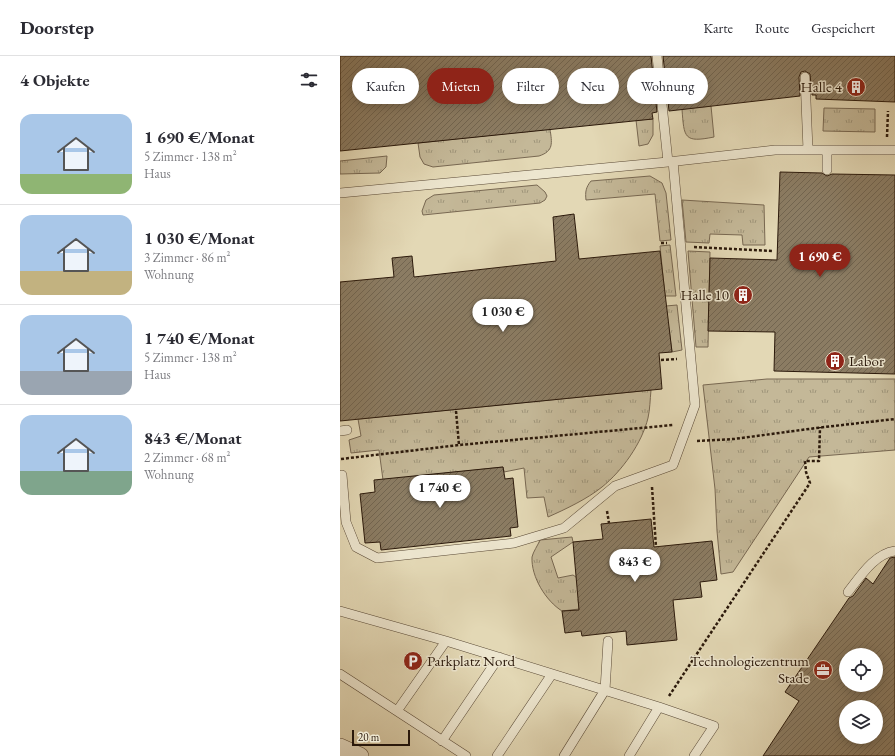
<!DOCTYPE html>
<html lang="de">
<head>
<meta charset="utf-8">
<style>
  body { margin:0; font-family:"EB Garamond",serif; background:#f7f7f7; color:#2b2b33; height:100vh; display:flex; flex-direction:column; font-size:15px; white-space:nowrap }
  * { box-sizing:border-box; margin:0 }
  p { font-size:13px; color:#7c7c81 }
  .icon { flex:none; width:22px; height:22px; fill:none; stroke:currentColor; stroke-width:2; stroke-linecap:round; stroke-linejoin:round }
  .map { position:relative; flex:1; overflow:hidden }
  .sheet { display:flex; flex-direction:column; background:#fff; width:340px }
  .sheet>* { flex:none }
  .hud { position:absolute; left:12px; top:12px; width:380px; height:36px; display:flex; gap:8px }
  .fabs { position:absolute; left:499px; top:592px; display:grid; gap:8px }
  .fabs a { display:grid; place-items:center; width:44px; height:44px; border-radius:50%; background:#fff; box-shadow:0 2px 10px #0003; font-size:20px }
  .scale { position:absolute; left:12px; bottom:10px; width:58px; box-sizing:border-box; padding-left:4px; border:2px solid #2b190b; border-top:0; font-size:11px; line-height:14px; white-space:nowrap; color:#2b190b; -webkit-text-stroke:3px #ede6cf; paint-order:stroke }
  .price { position:absolute; translate:-50% -34px; padding:0 9px; border-radius:14px; background:#fff; color:#222; font-size:13px; line-height:26px; filter:drop-shadow(0 1px 2px #0008) }
  .price::after { content:''; position:absolute; left:50%; top:24px; width:12px; height:9px; margin-left:-6px; background:inherit; clip-path:polygon(0 0,100% 0,50% 100%) }
  .price.on { background:#8f2418; color:#fff }
  ul { padding:0; list-style:none }
  li { display:flex; align-items:center; gap:12px; height:100px; padding:0 20px }
  li+li { border-top:1px solid #e1e1e2 }
  li span { display:grid; place-items:center; flex:none; width:112px; height:80px; border-radius:12px; color:#555 }
  li>.icon { margin-inline-start:auto }
  span .icon { width:48px; height:48px; fill:#fffc; stroke-width:1 }
  li b { font-size:17px }
  h2 { display:flex; justify-content:space-between; align-items:center; height:48px; padding:0 20px; font-size:17px }
  .chip { padding:0 14px; border-radius:18px; background:#fff; box-shadow:0 2px 10px #0003; font-size:14px; line-height:36px }
  .chip.on { background:#8f2418; color:#fff }
  header { display:flex; align-items:center; gap:24px; box-sizing:border-box; height:56px; padding:0 20px; background:#fff; border-bottom:1px solid #e1e1e2 }
  header strong { font-size:19px }
  nav { display:flex; gap:22px; margin-inline-start:auto; font-size:14px }
  main { display:flex; flex:1; min-height:0 }
  .map>svg:first-child { display:block }
</style>
</head>
<body>
<header>
<strong>Doorstep</strong>
<nav><a>Karte</a><a>Route</a><a>Gespeichert</a></nav>
</header>
<main>
<section class="sheet">
<h2>4 Objekte<svg class="icon" aria-label="filters" viewBox="0 0 24 24"><path d="M4 7h16M4 17h16"/><circle cx="9" cy="7" r="2"/><circle cx="15" cy="17" r="2"/></svg></h2>
<ul>
<li><span style="background:linear-gradient(#a9c7e8 75%,#8fb573 0)"><svg class="icon" aria-label="home" viewBox="0 0 24 24"><path d="M3 11l9-7 9 7M6 9v11h12V9"/></svg></span><div><b>1 690 €/Monat</b><p>5 Zimmer · 138 m²</p><p>Haus</p></div></li>
<li><span style="background:linear-gradient(#a9c7e8 70%,#c2b280 0)"><svg class="icon" aria-label="home" viewBox="0 0 24 24"><path d="M3 11l9-7 9 7M6 9v11h12V9"/></svg></span><div><b>1 030 €/Monat</b><p>3 Zimmer · 86 m²</p><p>Wohnung</p></div></li>
<li><span style="background:linear-gradient(#a9c7e8 70%,#9aa5b1 0)"><svg class="icon" aria-label="home" viewBox="0 0 24 24"><path d="M3 11l9-7 9 7M6 9v11h12V9"/></svg></span><div><b>1 740 €/Monat</b><p>5 Zimmer · 138 m²</p><p>Haus</p></div></li>
<li><span style="background:linear-gradient(#a9c7e8 70%,#7fa58c 0)"><svg class="icon" aria-label="home" viewBox="0 0 24 24"><path d="M3 11l9-7 9 7M6 9v11h12V9"/></svg></span><div><b>843 €/Monat</b><p>2 Zimmer · 68 m²</p><p>Wohnung</p></div></li>
</ul>
</section>
<div class="map">
<svg width="555" height="700" viewBox="0 0 555 700">
  <defs>
    <pattern id="grass-tufts" width="24" height="20" patternUnits="userSpaceOnUse"><rect width="24" height="20" fill="#c4b898"/><path d="M3 7l-1-3M5 7V3M7 7l1-3M15 17l-1-3M17 17v-4M19 17l1-3" fill="none" stroke="#9f957a"/></pattern>
    <pattern id="building-hatch" width="6" height="6" patternUnits="userSpaceOnUse"><rect width="6" height="6" fill="#8b7c63"/><path d="M-1 1l2-2M0 6l6-6M5 7l2-2" fill="none" stroke="#726550"/></pattern>
  </defs>
  <rect width="100%" height="100%" fill="#e3d8b5"/>
  <filter id="stains"><feTurbulence type="fractalNoise" baseFrequency=".005" numOctaves="4"/><feColorMatrix values="0 0 0 0 .2 0 0 0 0 .09 0 0 0 0 .02 0 0 0 .5 -.17"/></filter>
  <radialGradient id="worn" r=".72"><stop offset=".6" stop-color="#630" stop-opacity="0"/><stop offset="1" stop-color="#630" stop-opacity=".3"/></radialGradient>
  <path fill="url(#grass-tufts)" stroke="#786852" d="M 371,50 L 374,81 C 344,87 344,82 342,53 Z
    M 484,52 L 535,53 L 535,76 L 483,75 Z
    M 313,63 L 313,79 L 308,88 L 299,90 L 296,64 Z
    M 210,73 C 212,87 214,95 199,100 L 93,111 L 84,108 L 80,101 L 78,87 Z
    M 47,100 L 46,111 L 40,117 L 0,118 L 0,105 Z
    M 310,120 L 322,127 L 326,137 L 331,184 L 320,185 L 315,138 L 246,144 C 245,136 246,131 251,125 Z
    M 197,129 L 205,136 L 207,140 L 205,144 L 200,147 L 83,159 L 82,155 L 86,144 L 94,139 Z
    M 342,144 L 424,149 L 425,189 L 403,189 L 402,179 L 370,178 L 369,187 L 346,186 Z
    M 330,189 L 336,240 L 325,240 L 320,190 Z
    M 348,195 L 370,196 L 368,291 L 356,291 Z
    M 337,249 L 342,294 L 332,296 L 326,250 Z
    M 427,323 L 555,323 L 555,394 L 469,401 L 393,516 L 381,518 L 377,475 L 375,433 L 363,329 Z
    M 311,334 C 310,344 310,353 308,362 C 302,387 282,415 262,431 C 247,443 226,453 208,461 L 204,441 L 187,442 L 184,412 L 164,416 L 163,411 L 43,424 L 39,394 L 11,397 L 9,384 L 21,380 L 18,363 Z
    M 232,481 L 233,486 L 211,501 L 218,522 L 233,519 L 236,521 L 249,542 L 238,543 L 239,553 L 222,555 C 206,545 191,521 192,501 C 193,496 198,489 200,484 Z"/>
  <path fill="url(#building-hatch)" stroke="#2b190b" fill-rule="evenodd" d="M 0,0 L 311,0 L 317,56 L 312,57 L 313,63 L 0,95 Z
    M 323,0 L 555,0 L 555,46 L 476,43 L 476,39 L 472,39 L 470,18 L 465,15 L 461,16 L 459,21 L 460,40 L 329,55 Z
    M 440,116 L 482,117 L 487,120 L 492,118 L 555,119 L 555,318 L 434,315 L 435,276 L 368,275 L 370,202 L 437,204 Z
    M 234,158 L 239,203 L 320,195 L 332,296 L 319,297 L 322,333 L 0,365 L 0,226 L 54,221 L 52,202 L 72,200 L 74,221 L 216,205 L 213,161 Z
    M 163,411 L 165,423 L 173,422 L 178,471 L 170,472 L 171,480 L 41,494 L 40,486 L 25,487 L 20,438 L 35,436 L 34,424 Z
    M 311,463 L 314,491 L 372,485 L 377,524 L 360,526 L 362,541 L 333,544 L 337,584 L 287,589 L 286,575 L 242,580 L 241,575 L 225,577 L 222,555 L 239,554 L 233,486 L 263,483 L 261,468 Z
    M 555,501 L 555,700 L 423,700 L 459,645 L 445,636 L 509,542 L 513,540 L 526,522 L 533,528 L 550,502 ZM 506,599 L 536,599 L 536,629 L 506,629 ZM 506,651 L 536,651 L 536,681 L 506,681 Z"/>
  <g fill="none" stroke-linecap="round" stroke-linejoin="round">
    <defs>
      <path id="lane" d="M 317,0 L 328,106 L 435,94 L 555,94
        M 465,21 L 468,94
        M 487,94 L 487,114
        M 0,137 L 328,106
        M 0,375 L 7,374
        M 2,419 L 6,466 L 16,491 L 37,502 L 174,487 L 224,472 L 275,430 L 333,409 L 355,349 L 333,105
        M 508,536 C 520,521 534,498 555,495
        M 0,555 L 106,585 L 319,651 L 289,700
        M 0,618 L 126,700
        M 319,651 L 374,670 L 354,700
        M 57,655 L 106,585
        M 102,685 L 159,601
        M 157,700 L 212,618
        M 224,700 L 265,634 L 268,585"/>
      <path id="street" d="M 0,691 L 20,700"/>
    </defs>
    <use href="#lane" stroke="#594936" stroke-width="10"/>
    <use href="#street" stroke="#594936" stroke-width="18"/>
    <path stroke="#2b190b" stroke-width="2.5" stroke-dasharray="3 2" stroke-linecap="butt" d="M 547,81 L 548,55
      M 321,187 L 327,187
      M 354,191 L 432,195
      M 321,304 L 337,303
      M 116,355 L 119,389
      M 357,385 L 394,383 L 476,372 L 555,363
      M 1,403 L 119,389 L 333,369
      M 312,431 L 316,491
      M 267,455 L 269,467
      M 329,640 L 470,427 L 466,416 L 465,405 L 479,405 L 480,371"/>
    <use href="#lane" stroke="#ede6cf" stroke-width="9"/>
    <use href="#street" stroke="#ede6cf" stroke-width="17"/>
  </g>
  <defs>
    <symbol id="building-disc" viewBox="-11 -11 22 22"><circle r="9.5" fill="#8f2418" stroke="#ede6cf"/><path d="M-4-6H4V6H1V3H-1V6H-4ZM-2.5-4.3h1.7v1.8h-1.7ZM.8-4.3h1.7v1.8H.8ZM-2.5-1h1.7V.8h-1.7ZM.8-1h1.7V.8H.8Z" fill="#fff"/></symbol>
    <symbol id="parking-disc" viewBox="-11 -11 22 22"><circle r="9.5" fill="#8f2418" stroke="#ede6cf"/><path d="M-3.5-5.5H1a3.5 3.5 0 0 1 0 7H-1V5.5H-3.5ZM-1-3.4V-.6H.8a1.4 1.4 0 0 0 0-2.8Z" fill="#fff"/></symbol>
    <symbol id="office-disc" viewBox="-11 -11 22 22"><circle r="9.5" fill="#8f2418" stroke="#ede6cf"/><path d="M-6-3h4V-5.5h4V-3h4V5H-6ZM-1-4.5V-3h2v-1.5ZM-6 0V1H6V0Z" fill="#fff"/></symbol>
  </defs>
  <g fill-rule="evenodd">
    <use href="#building-disc" x="505" y="20" width="22" height="22"/>
    <use href="#building-disc" x="392" y="228" width="22" height="22"/>
    <use href="#building-disc" x="484" y="294" width="22" height="22"/>
    <use href="#parking-disc" x="62" y="594" width="22" height="22"/>
    <use href="#office-disc" x="472" y="603" width="22" height="22"/>
  </g>
  <g text-anchor="middle" stroke-width="3" stroke-linejoin="round" paint-order="stroke">
    <g font-size="15" fill="#2b190b" stroke="#ede6cf" text-anchor="end">
      <text x="502" y="36">Halle 4</text>
      <text x="389" y="244">Halle 10</text>
      <text x="509" y="310" text-anchor="start">Labor</text>
      <text x="87" y="610" text-anchor="start">Parkplatz Nord</text>
      <text x="469" y="610">Technologiezentrum<tspan x="469" dy="17">Stade</tspan></text>
    </g>
  </g>
  <rect width="100%" height="100%" filter="url(#stains)"/>
  <rect width="100%" height="100%" fill="url(#worn)"/>
</svg>
<div class="fabs">
<a><svg class="icon" aria-label="locate" viewBox="0 0 24 24"><circle cx="12" cy="12" r="6"/><path d="M12 2v4M12 18v4M2 12h4M18 12h4"/></svg></a>
<a><svg class="icon" aria-label="layers" viewBox="0 0 24 24"><path d="M12 4l9 5-9 5-9-5zM3 14l9 5 9-5"/></svg></a>
</div>
<div class="scale">20 m</div>
<b class="price on" style="left:480px;top:222px">1 690 €</b>
<b class="price" style="left:163px;top:277px">1 030 €</b>
<b class="price" style="left:100px;top:453px">1 740 €</b>
<b class="price" style="left:295px;top:527px">843 €</b>
<div class="hud">
<a class="chip">Kaufen</a>
<a class="chip on">Mieten</a>
<a class="chip">Filter</a>
<a class="chip">Neu</a>
<a class="chip">Wohnung</a>
</div>
</div>
</main>
</body>
</html>
